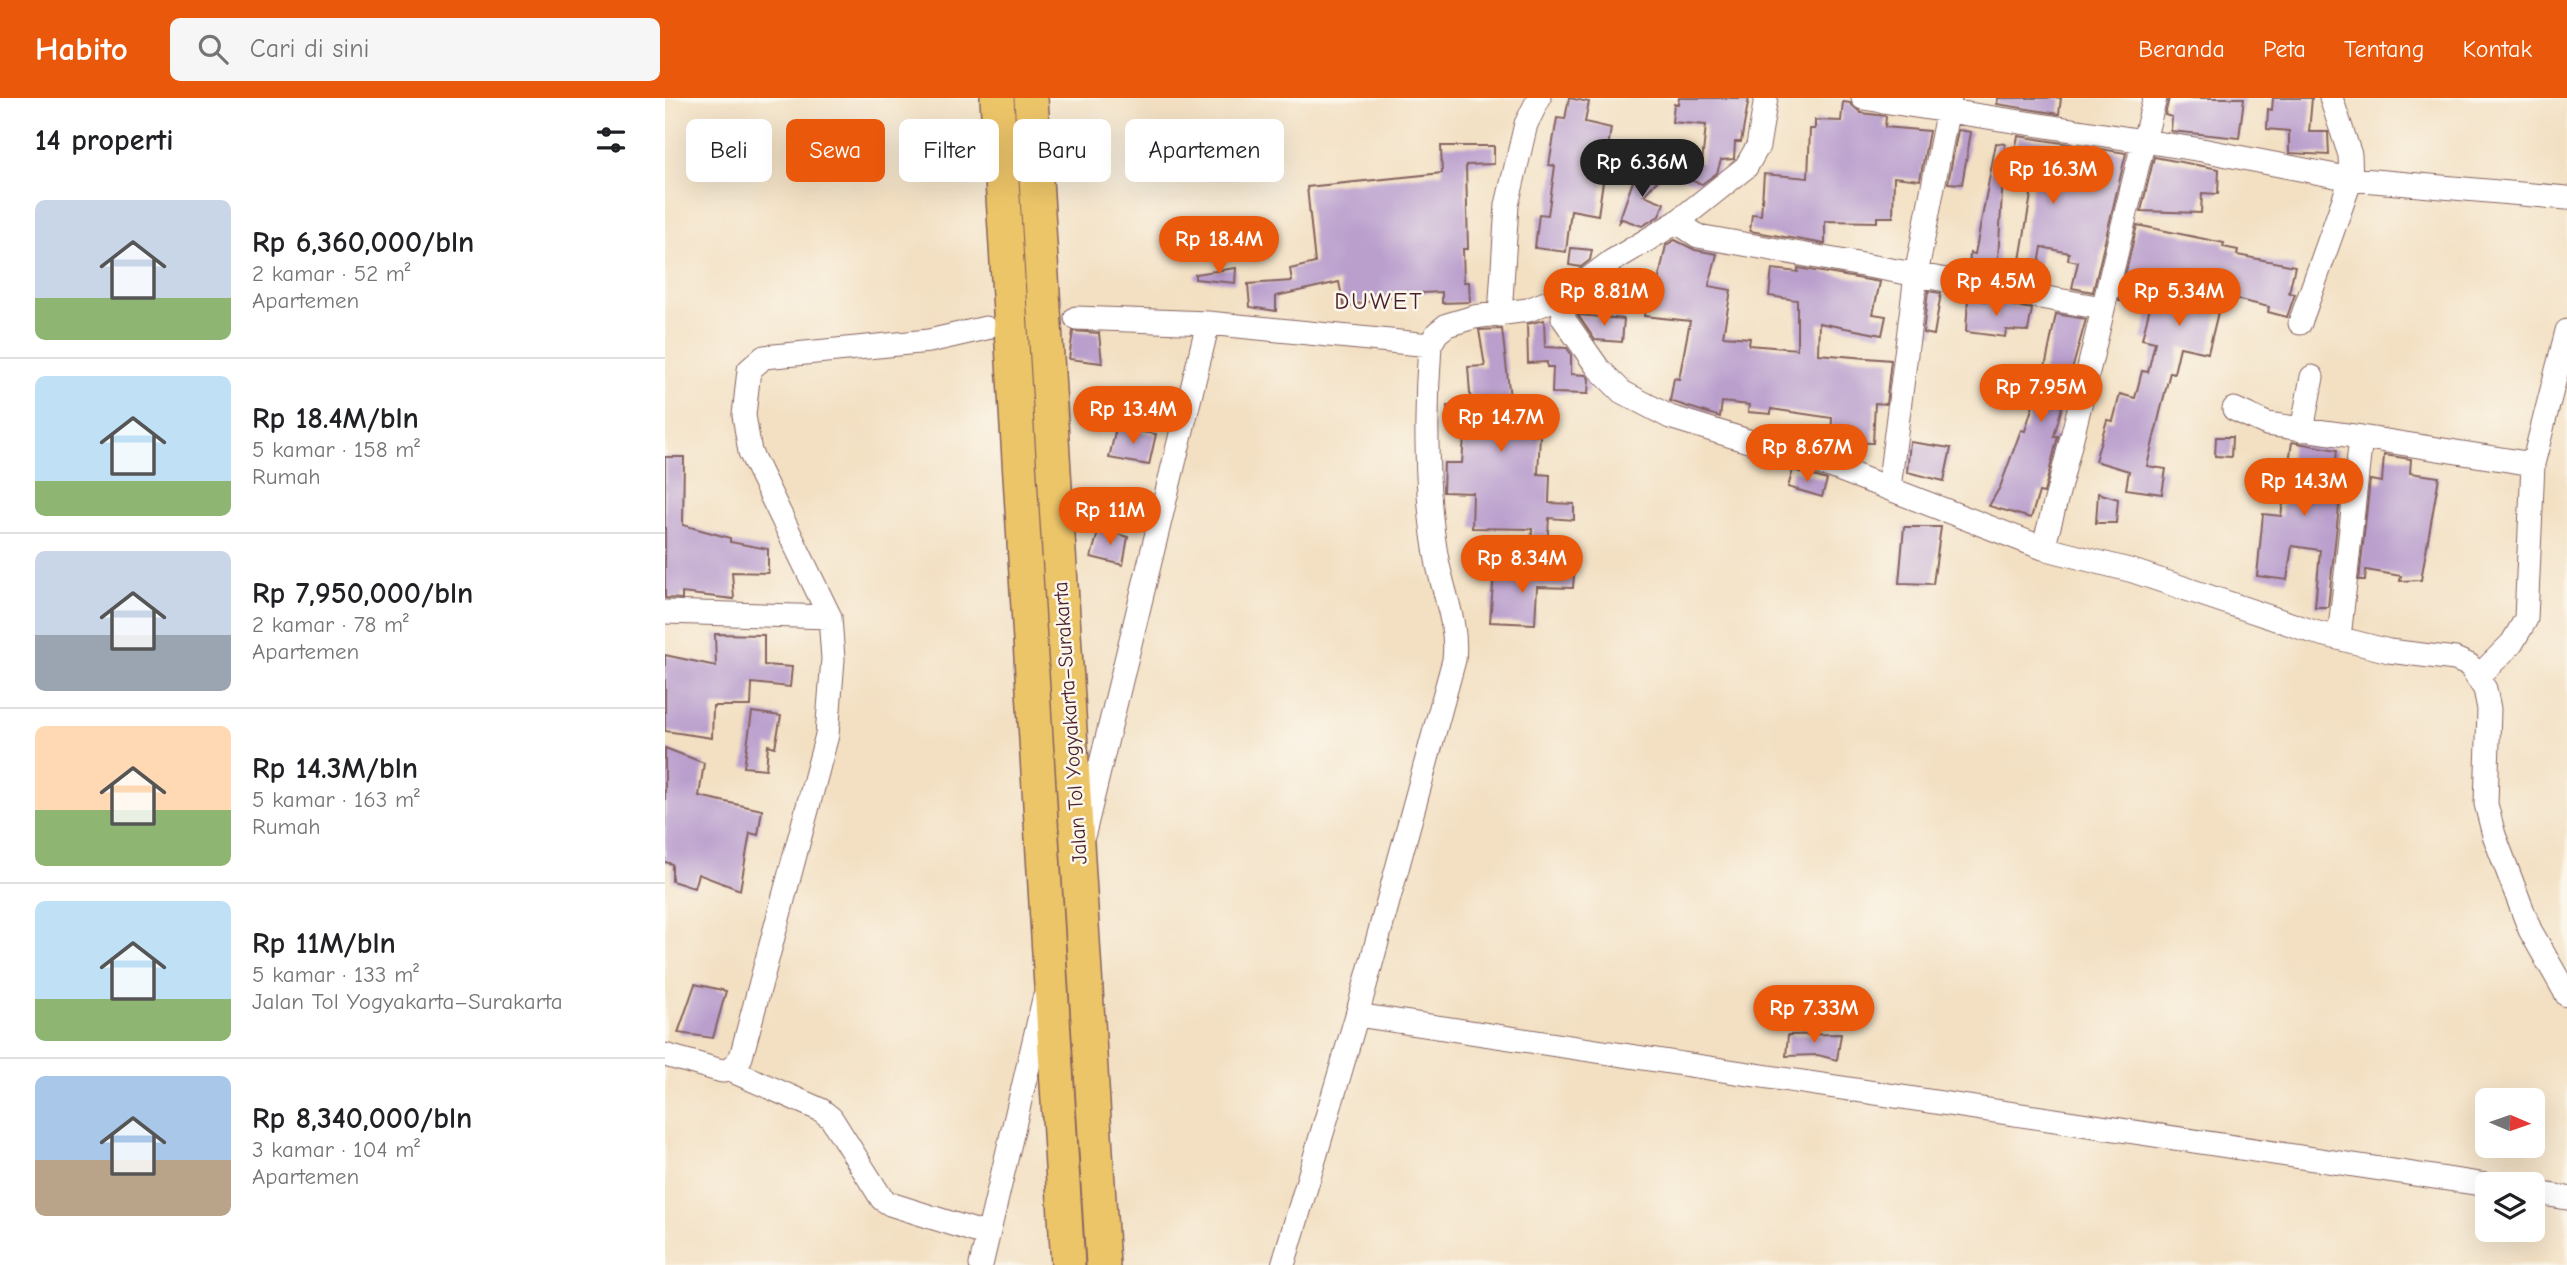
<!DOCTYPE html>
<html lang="id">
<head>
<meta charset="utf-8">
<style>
  body { margin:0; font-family:"Comic Neue",sans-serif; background:#f6f6f6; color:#202124; height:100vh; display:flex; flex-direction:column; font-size:26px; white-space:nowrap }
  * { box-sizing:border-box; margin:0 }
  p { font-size:23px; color:#757577 }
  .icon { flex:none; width:38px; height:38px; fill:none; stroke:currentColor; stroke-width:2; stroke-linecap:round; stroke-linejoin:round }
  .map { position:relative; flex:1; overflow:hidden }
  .side { display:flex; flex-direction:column; background:#fff; width:665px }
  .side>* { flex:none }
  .hud { position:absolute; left:21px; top:21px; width:665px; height:63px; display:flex; gap:14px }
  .needle { width:46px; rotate:92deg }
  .controls { position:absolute; left:1810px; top:990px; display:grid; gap:14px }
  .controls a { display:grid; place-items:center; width:70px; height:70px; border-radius:10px; background:#fff; box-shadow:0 7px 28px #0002; font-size:35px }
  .price { position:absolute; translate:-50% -60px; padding:0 16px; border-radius:24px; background:#ea580c; color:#fff; font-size:23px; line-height:46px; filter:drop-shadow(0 2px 4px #0008) }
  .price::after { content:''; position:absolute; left:50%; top:42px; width:21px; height:16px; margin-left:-10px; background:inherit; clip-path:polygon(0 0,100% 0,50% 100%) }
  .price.on { background:#222; color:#fff }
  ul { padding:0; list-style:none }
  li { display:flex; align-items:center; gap:21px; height:175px; padding:0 35px }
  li+li { border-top:2px solid #e0e0e0 }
  li span { display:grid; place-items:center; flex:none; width:196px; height:140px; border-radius:10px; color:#555 }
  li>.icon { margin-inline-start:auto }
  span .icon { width:84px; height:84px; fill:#fffc; stroke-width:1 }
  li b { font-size:30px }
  h2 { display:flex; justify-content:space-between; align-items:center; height:84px; padding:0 35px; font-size:30px }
  .pill { padding:0 24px; border-radius:10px; background:#fff; box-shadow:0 7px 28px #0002; font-size:24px; line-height:63px }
  .pill.on { background:#ea580c; color:#fff }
  header { display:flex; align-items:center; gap:42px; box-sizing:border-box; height:98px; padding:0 35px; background:#ea580c; color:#fff }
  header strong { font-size:33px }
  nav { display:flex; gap:38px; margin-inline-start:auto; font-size:24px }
  .search { width:490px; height:63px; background:#f6f6f6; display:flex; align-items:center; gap:18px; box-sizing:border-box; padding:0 24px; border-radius:10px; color:#757577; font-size:26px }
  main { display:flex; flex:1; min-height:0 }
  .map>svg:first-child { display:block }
</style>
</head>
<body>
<header>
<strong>Habito</strong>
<div class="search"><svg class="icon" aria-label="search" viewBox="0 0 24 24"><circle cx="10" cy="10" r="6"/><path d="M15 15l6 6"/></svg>Cari di sini</div>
<nav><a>Beranda</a><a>Peta</a><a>Tentang</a><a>Kontak</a></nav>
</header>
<main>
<section class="side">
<h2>14 properti<svg class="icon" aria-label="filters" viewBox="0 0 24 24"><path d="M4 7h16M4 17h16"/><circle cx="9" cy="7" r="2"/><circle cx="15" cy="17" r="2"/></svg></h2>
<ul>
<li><span style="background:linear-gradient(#c9d6e8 70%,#8fb573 0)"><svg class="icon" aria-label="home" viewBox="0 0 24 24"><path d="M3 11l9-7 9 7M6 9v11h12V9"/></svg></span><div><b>Rp 6,360,000/bln</b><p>2 kamar · 52 m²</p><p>Apartemen</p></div></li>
<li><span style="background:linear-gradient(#bfe0f5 75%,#8fb573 0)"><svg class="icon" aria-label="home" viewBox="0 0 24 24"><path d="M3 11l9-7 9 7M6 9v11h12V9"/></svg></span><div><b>Rp 18.4M/bln</b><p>5 kamar · 158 m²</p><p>Rumah</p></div></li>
<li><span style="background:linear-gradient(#c9d6e8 60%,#9aa5b1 0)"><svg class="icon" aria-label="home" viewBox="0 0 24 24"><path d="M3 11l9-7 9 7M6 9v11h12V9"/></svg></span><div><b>Rp 7,950,000/bln</b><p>2 kamar · 78 m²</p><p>Apartemen</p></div></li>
<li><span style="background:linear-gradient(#ffd9b3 60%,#8fb573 0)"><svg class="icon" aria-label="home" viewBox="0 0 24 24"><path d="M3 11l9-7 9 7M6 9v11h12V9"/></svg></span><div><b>Rp 14.3M/bln</b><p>5 kamar · 163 m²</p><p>Rumah</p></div></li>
<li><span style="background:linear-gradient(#bfe0f5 70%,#8fb573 0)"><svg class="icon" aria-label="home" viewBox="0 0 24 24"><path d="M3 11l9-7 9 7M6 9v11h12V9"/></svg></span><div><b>Rp 11M/bln</b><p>5 kamar · 133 m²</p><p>Jalan Tol Yogyakarta–Surakarta</p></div></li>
<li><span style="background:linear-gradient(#a9c7e8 60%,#b9a48a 0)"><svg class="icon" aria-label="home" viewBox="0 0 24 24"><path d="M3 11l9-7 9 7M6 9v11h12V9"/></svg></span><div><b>Rp 8,340,000/bln</b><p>3 kamar · 104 m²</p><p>Apartemen</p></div></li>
</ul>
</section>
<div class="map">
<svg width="1902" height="1167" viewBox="0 0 1902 1167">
  <rect width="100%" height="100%" fill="#fbf7ec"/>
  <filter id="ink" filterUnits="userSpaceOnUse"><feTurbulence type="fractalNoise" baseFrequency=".0143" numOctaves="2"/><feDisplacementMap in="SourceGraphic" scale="14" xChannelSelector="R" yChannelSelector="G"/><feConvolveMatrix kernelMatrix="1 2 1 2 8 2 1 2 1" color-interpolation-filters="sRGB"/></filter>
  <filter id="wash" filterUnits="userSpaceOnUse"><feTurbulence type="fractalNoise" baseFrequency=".00686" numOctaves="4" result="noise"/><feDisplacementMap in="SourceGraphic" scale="28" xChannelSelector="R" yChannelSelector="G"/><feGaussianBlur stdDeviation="1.57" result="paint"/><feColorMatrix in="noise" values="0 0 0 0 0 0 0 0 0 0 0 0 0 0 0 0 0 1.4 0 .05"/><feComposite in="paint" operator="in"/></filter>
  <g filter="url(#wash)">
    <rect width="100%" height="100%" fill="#f3e0c3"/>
    <g id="blocks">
      <path fill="#ba9fcd" d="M 904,0 L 924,4 L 920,24 L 946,30 L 933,117 L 906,112 L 901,154 L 870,150 L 874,116 L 883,117 L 890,68 L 884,67 L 892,20 L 900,21 Z
        M 1014,0 L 1084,0 L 1076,44 L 1070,44 L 1069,61 L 1056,62 L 1052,75 L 1037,86 L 1008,77 L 1015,57 L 1037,65 L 1041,27 L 1007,24 L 1009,6 L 1013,6 Z
        M 1333,0 L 1396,0 L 1394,16 L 1332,6 Z
        M 1504,0 L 1579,0 L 1574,40 L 1506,33 L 1507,19 L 1500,17 Z
        M 1608,0 L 1647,0 L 1644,34 L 1663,34 L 1664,57 L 1624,55 L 1624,33 L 1602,31 L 1603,11 L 1607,12 Z
        M 1178,4 L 1185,5 L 1196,15 L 1221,18 L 1220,29 L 1264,33 L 1255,82 L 1229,79 L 1228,119 L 1212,119 L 1212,124 L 1160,123 L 1160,146 L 1085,133 L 1087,116 L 1096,117 L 1099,76 L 1143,80 L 1145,31 L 1150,31 L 1150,22 L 1176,23 Z
        M 1293,32 L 1306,34 L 1297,86 L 1283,85 Z
        M 1353,38 L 1461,55 L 1428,194 L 1407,190 L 1413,164 L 1403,162 L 1404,155 L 1377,149 L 1371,184 L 1352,180 L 1368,85 L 1338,79 L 1332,177 L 1304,172 L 1305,155 L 1310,156 L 1331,45 L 1340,46 L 1340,56 L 1343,56 L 1344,50 L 1350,52 Z
        M 776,48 L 829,48 L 829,66 L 801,67 L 803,151 L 798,151 L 799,184 L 804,184 L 805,204 L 777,205 L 777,194 L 737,196 L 679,209 L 674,184 L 611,198 L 611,213 L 585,209 L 583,186 L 627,183 L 625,171 L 650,165 L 642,89 L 777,75 Z
        M 1489,59 L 1554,71 L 1553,96 L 1537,95 L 1536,115 L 1476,113 Z
        M 978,66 L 994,81 L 979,97 L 999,105 L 994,118 L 977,128 L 957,121 L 953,126 L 968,83 L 965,80 Z
        M 1472,127 L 1559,145 L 1558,149 L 1573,152 L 1572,157 L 1630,168 L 1624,195 L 1630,196 L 1622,219 L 1603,214 L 1604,209 L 1557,198 L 1543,255 L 1515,249 L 1509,275 L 1505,274 L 1482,368 L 1501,371 L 1497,396 L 1461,391 L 1464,373 L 1430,363 L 1442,322 L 1448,323 L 1455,296 L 1470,300 L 1477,273 L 1483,274 L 1490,244 L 1477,241 L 1485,209 L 1454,203 Z
        M 1010,142 L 1030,152 L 1052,156 L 1044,188 L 1066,192 L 1058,238 L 1085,240 L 1084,247 L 1132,251 L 1132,202 L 1104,198 L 1107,171 L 1133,174 L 1133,170 L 1215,184 L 1208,216 L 1221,218 L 1217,237 L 1154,225 L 1153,256 L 1226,262 L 1221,306 L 1210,305 L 1208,345 L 1166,344 L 1167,320 L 1106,311 L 1106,316 L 1083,314 L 1084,307 L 1057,304 L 1055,319 L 1005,303 L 1009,280 L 1014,281 L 1025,223 L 979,218 L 982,198 L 990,199 L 1001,147 Z
        M 906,150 L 927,152 L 925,162 L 916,169 L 904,167 Z
        M 571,170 L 570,185 L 530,181 L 530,176 Z
        M 1263,193 L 1276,195 L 1269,237 L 1258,235 Z
        M 1303,200 L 1367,211 L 1363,233 L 1341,232 L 1340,239 L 1301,234 Z
        M 1391,216 L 1421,221 L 1389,338 L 1393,338 L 1379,395 L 1374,394 L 1366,420 L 1324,408 L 1335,389 L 1356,332 L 1360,333 L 1381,265 Z
        M 913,217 L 959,221 L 957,244 L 930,242 Z
        M 879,222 L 880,249 L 902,250 L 906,256 L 906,276 L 921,277 L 924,281 L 923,296 L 887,295 L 888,269 L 882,269 L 882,264 L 863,265 L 862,226 Z
        M 837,231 L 846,308 L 862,308 L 863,336 L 875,337 L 873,376 L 885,377 L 884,405 L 909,406 L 909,422 L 884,420 L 882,450 L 866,449 L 867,431 L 807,430 L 808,395 L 778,394 L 779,365 L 797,365 L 800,326 L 783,327 L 782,308 L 806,308 L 803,269 L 820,268 L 814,232 Z
        M 408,233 L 434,235 L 437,265 L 404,261 Z
        M 451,330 L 491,336 L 484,367 L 444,360 Z
        M 1551,339 L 1567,339 L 1566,359 L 1550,358 Z
        M 1245,344 L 1286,350 L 1279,383 L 1242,374 Z
        M 1627,344 L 1672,352 L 1668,389 L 1676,390 L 1663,509 L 1650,509 L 1655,452 L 1627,448 L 1622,482 L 1592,478 L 1598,416 L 1616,418 Z
        M 1719,357 L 1746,361 L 1745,375 L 1774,379 L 1756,482 L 1735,483 L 1736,478 L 1701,472 L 1700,482 L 1694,482 L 1705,382 L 1717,384 Z
        M 0,359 L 19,359 L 18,427 L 65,440 L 65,444 L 103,451 L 103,475 L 67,474 L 69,501 L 17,495 L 17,501 L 0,500 Z
        M 1128,372 L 1162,382 L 1157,399 L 1123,389 Z
        M 1433,395 L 1453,401 L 1451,425 L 1431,425 Z
        M 1239,429 L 1276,429 L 1268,486 L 1234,485 Z
        M 434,431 L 463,439 L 458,467 L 426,459 Z
        M 829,475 L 909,476 L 908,490 L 872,489 L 870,526 L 825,524 Z
        M 50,536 L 99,537 L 99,567 L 127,569 L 125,589 L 87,585 L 86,608 L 48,608 L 47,640 L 0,633 L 0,557 L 51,568 Z
        M 87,614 L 116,618 L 110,649 L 103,647 L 101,671 L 79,669 Z
        M 0,650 L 39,665 L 34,698 L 97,712 L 93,737 L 85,735 L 75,792 L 33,776 L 29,790 L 7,783 L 7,766 L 0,764 Z
        M 30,886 L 61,893 L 48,940 L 13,935 Z
        M 1176,936 L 1172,962 L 1153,957 L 1121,958 L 1123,937 Z"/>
    </g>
  </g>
  <g filter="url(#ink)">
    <use href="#blocks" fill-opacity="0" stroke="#856360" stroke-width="2"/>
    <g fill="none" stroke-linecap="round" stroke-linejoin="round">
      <defs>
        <path id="minor" d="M 1198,0 L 1537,52 L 1686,81 L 1902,100
          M 1012,124 L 1033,138 C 1168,162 1302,185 1437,210
          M 903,196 L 898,220 L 933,270 L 957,294 L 1005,319 L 1168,369 L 1378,450 L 1468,473 L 1649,534 L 1724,553 L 1790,561 L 1804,567 L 1820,591 L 1824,611 L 1821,706 L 1829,737 L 1865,832 L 1902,897
          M 835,217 L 842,107 L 861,26 L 874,0
          M 411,220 L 543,225 L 765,247
          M 1635,225 L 1686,81 L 1685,57 L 1666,0
          M 1569,311 L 1602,326 L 1696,339
          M 1637,332 L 1647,279
          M 1224,390 L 1251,177 L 1285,0
          M 1378,450 C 1420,301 1450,149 1490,0
          M 0,514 L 165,519
          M 1674,540 L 1696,339 L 1868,366 L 1902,233
          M 1814,578 L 1847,545 L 1861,521 L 1868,366
          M 419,735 L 543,225
          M 692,917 L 1822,1087
          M 0,957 L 57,973 L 65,972 L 76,959 L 162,637 L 168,561 L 165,519 L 85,354 L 79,317 L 84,272 L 99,259 L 264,243 L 321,230
          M 65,972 L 156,1012 L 166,1020 L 217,1101 L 225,1106 L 323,1137
          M 1867,1094 L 1902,1100
          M 316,1167 L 379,901
          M 618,1167 L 692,917 L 789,562 C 793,529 780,499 773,467 C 760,403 760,312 765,247 L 772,235 L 782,227 L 809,219 L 863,212 L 903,196 L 947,163 L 1012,124 L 1081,69 L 1093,48 L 1101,0"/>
        <path id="highway" d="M 332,0 L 403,1167
          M 366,0 L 438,1167"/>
      </defs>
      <use href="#minor" stroke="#856360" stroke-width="25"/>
      <use href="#highway" stroke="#856360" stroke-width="36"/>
      <use href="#minor" stroke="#fff" stroke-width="23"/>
      <use href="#highway" stroke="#edc569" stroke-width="33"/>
    </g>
  </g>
  <g text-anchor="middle" stroke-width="5" stroke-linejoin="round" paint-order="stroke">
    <g font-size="21" fill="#4a1f2b" stroke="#fbf7ec">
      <text transform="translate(405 625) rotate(-94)" y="7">Jalan Tol Yogyakarta–Surakarta</text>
    </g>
    <g font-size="24" letter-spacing="2" fill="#4a1f2b" stroke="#fbf7ec">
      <text x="714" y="211">DUWET</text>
    </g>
  </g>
</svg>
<div class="controls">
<a><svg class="needle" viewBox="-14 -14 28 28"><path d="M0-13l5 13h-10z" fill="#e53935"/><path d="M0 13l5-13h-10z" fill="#757577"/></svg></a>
<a><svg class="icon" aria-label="layers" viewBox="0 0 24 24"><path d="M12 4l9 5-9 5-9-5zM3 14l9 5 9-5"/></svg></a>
</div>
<b class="price on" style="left:977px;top:101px">Rp 6.36M</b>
<b class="price" style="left:1388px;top:108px">Rp 16.3M</b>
<b class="price" style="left:554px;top:178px">Rp 18.4M</b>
<b class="price" style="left:1331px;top:220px">Rp 4.5M</b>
<b class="price" style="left:939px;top:230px">Rp 8.81M</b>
<b class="price" style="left:1514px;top:230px">Rp 5.34M</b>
<b class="price" style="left:1376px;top:326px">Rp 7.95M</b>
<b class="price" style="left:468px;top:348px">Rp 13.4M</b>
<b class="price" style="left:836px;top:356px">Rp 14.7M</b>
<b class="price" style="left:1142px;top:386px">Rp 8.67M</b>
<b class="price" style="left:1639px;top:420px">Rp 14.3M</b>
<b class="price" style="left:445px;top:449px">Rp 11M</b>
<b class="price" style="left:857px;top:497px">Rp 8.34M</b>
<b class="price" style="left:1149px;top:947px">Rp 7.33M</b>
<div class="hud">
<a class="pill">Beli</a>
<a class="pill on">Sewa</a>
<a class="pill">Filter</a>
<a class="pill">Baru</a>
<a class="pill">Apartemen</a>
</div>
</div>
</main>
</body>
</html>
